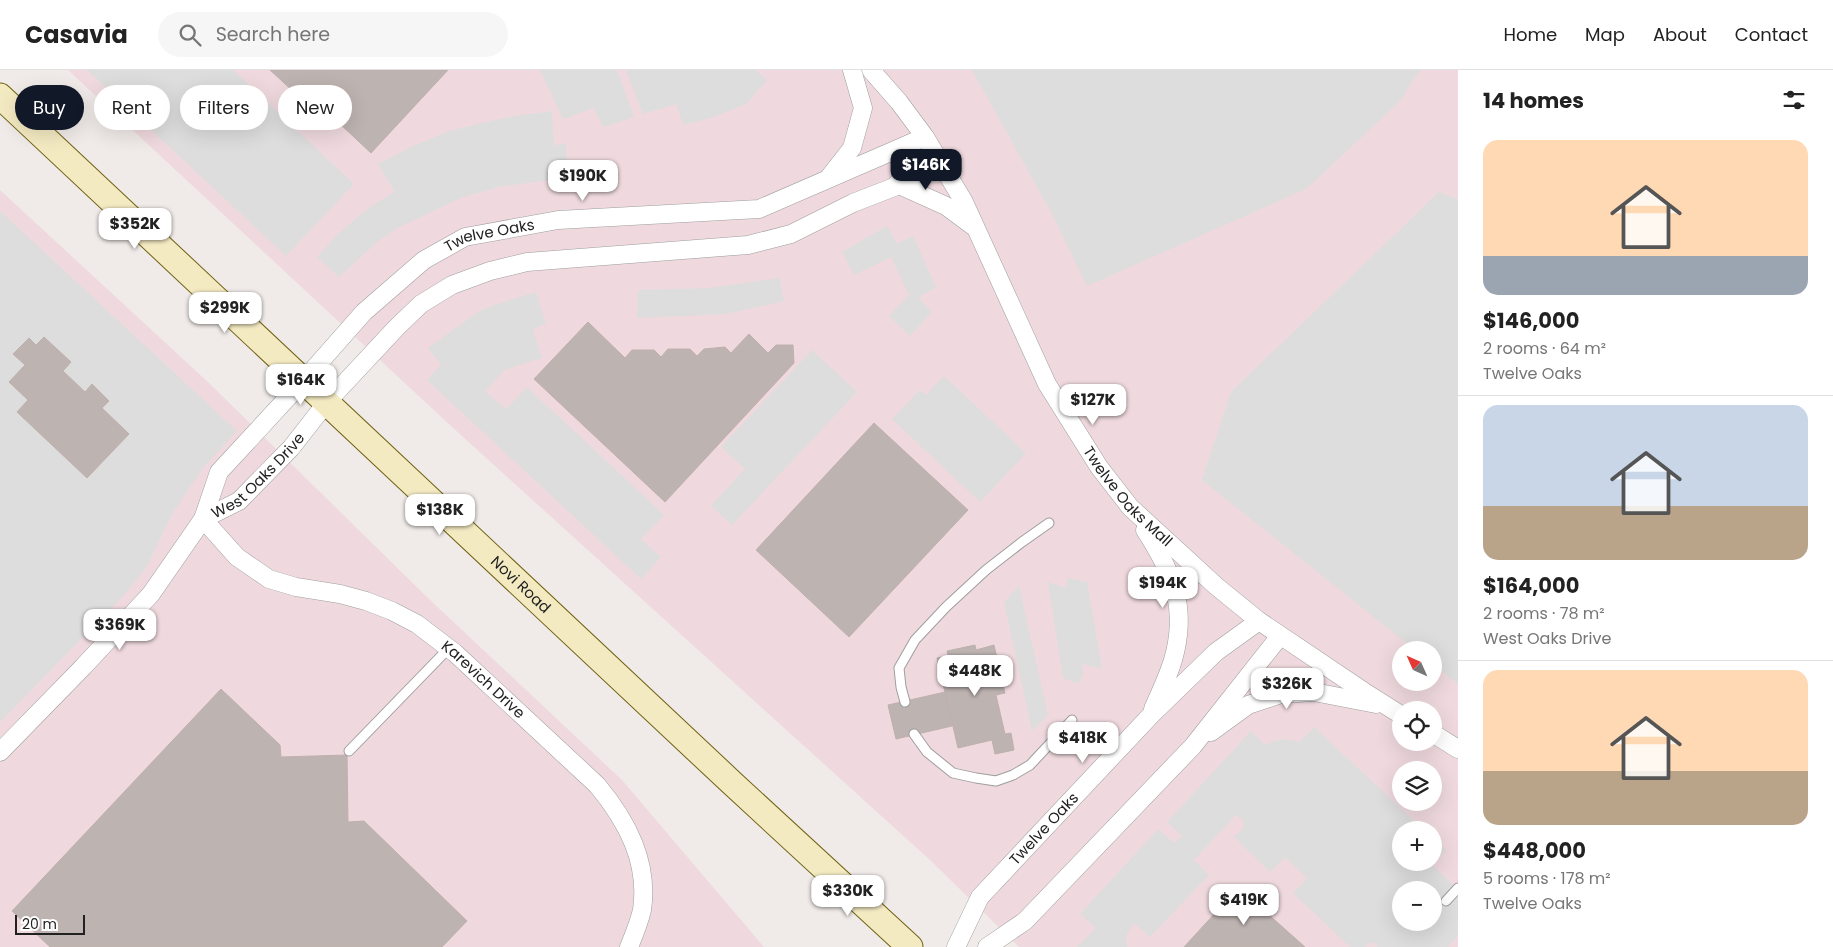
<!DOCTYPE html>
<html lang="en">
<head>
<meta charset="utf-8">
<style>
  body { margin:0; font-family:Poppins,sans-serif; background:#f6f6f6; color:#222; height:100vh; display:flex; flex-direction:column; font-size:19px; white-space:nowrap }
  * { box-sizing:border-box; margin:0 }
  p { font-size:16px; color:#767676 }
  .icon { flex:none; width:28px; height:28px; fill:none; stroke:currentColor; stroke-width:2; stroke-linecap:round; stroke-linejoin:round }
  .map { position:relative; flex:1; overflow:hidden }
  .sheet { display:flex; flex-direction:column; background:#fff; width:375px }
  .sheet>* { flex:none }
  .banner { position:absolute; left:15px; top:15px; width:475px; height:45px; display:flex; gap:10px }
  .needle { width:32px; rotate:315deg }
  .tools { position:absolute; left:1392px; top:571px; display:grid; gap:10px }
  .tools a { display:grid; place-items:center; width:50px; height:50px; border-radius:50%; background:#fff; box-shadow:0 5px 20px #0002; font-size:25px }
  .scale { position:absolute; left:15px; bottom:12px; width:70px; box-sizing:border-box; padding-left:5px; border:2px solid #212121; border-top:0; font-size:14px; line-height:18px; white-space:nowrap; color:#212121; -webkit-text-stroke:4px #fff; paint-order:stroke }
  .price { position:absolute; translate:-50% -42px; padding:0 11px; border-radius:10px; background:#fff; color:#222; font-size:16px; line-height:32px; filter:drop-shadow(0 1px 2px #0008) }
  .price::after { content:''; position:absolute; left:50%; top:30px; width:15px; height:11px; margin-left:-8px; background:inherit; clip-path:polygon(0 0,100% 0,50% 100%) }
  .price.current { background:#111827; color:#fff }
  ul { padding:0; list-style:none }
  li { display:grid; align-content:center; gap:10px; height:265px; padding:0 25px }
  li+li { border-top:1px solid #e0e0e0 }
  li span { display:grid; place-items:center; height:155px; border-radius:15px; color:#555 }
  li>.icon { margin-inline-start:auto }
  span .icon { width:90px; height:90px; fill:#fffc; stroke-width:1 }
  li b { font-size:21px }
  h2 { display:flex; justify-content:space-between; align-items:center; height:60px; padding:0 25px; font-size:21px }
  .tag { padding:0 18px; border-radius:22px; background:#fff; box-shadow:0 5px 20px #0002; font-size:18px; line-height:45px }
  .tag.current { background:#111827; color:#fff }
  header { display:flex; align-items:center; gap:30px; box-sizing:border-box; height:70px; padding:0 25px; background:#fff; border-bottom:1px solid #e0e0e0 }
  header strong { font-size:24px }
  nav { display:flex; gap:28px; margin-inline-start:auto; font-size:18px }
  .search { width:350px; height:45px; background:#f6f6f6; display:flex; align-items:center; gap:12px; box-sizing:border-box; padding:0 18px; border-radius:28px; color:#767676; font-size:19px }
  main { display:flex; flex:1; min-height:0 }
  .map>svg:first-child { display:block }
</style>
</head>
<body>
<header>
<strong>Casavia</strong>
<div class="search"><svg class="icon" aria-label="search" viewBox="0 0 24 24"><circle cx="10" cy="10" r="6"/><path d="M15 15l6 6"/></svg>Search here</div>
<nav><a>Home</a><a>Map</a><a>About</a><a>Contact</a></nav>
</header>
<main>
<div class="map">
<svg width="1458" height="877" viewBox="0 0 1458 877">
  <rect width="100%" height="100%" fill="#f0ebe8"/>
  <path fill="#efd9de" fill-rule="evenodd" d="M 68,0 L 1458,0 L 1458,877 L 1019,877 L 931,791 L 452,357 ZM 1401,580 L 1434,580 L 1434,612 L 1401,612 ZM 1401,640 L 1434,640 L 1434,672 L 1401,672 ZM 1401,700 L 1434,700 L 1434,732 L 1401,732 ZM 1401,760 L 1434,760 L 1434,792 L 1401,792 ZM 1401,820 L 1434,820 L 1434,852 L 1401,852 Z
    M 0,120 L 209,313 L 428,528 L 622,710 L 764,877 L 0,877 Z"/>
  <path fill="#ddd" fill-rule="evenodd" d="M 87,0 L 233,0 L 354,114 L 286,186 Z
    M 540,0 L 617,0 L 634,47 L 603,57 L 594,38 L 563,49 Z
    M 626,0 L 756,0 L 767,10 L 746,34 L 711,48 L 683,55 L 677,34 L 643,44 Z
    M 972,0 L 1420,0 L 1399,32 L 1306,119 L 1087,216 L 1052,144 Z
    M 552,41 L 554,75 L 566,74 L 567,108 L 503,116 L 463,127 L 439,138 L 396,159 L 377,172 L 339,207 L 317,187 L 337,165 L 359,146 L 376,133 L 395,122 L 378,94 L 411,77 L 449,61 L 508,47 Z
    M 1439,122 L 1458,129 L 1458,614 L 1434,595 L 1434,580 L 1415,580 L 1202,410 L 1231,322 Z
    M 0,141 L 237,361 L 202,399 L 172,444 L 147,496 L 126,523 L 0,652 Z
    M 887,156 L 897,174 L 913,166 L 936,217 L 921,226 L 919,229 L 932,242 L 910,266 L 889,246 L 909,225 L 891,187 L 854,205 L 842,182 Z
    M 779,208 L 784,231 L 726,244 L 637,248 L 638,220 L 709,218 Z
    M 536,222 L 546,254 L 533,259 L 542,288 L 504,300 L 485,321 L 506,339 L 527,317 L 664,445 L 641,469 L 661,487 L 641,509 L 427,310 L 441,295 L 428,278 L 478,242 L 488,237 Z
    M 812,280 L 857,322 L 732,455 L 711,436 L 745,399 L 721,377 Z
    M 944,306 L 1026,383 L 980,432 L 892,349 L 920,320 L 926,325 Z
    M 1068,508 L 1087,512 L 1102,599 L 1082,594 L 1083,603 L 1079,614 L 1063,608 L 1048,512 L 1065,518 Z
    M 1019,516 L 1048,645 L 1032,661 L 1004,532 Z
    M 1314,657 L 1424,760 L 1401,760 L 1401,792 L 1433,792 L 1432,795 L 1458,819 L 1458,866 L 1448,877 L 1378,877 L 1374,873 L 1369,873 L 1365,877 L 1350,877 L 1293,823 L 1305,811 L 1306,807 L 1286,788 L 1283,789 L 1270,802 L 1234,767 L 1244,757 L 1243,751 L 1238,746 L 1235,746 L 1194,790 L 1209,805 L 1150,867 L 1134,853 L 1126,866 L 1127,877 L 1077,877 L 1096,858 L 1080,844 L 1158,759 L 1174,773 L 1182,766 L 1167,752 L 1251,661 L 1265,675 L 1274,671 L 1285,669 L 1300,672 ZM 1401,820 L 1434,820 L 1434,852 L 1401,852 Z
    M 1434,769 L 1446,780 L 1434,792 Z"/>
  <path fill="#bdb3b1" stroke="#c0b0ac" d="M 270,0 L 448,0 L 371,83 L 325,40 L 320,46 Z
    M 588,252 L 625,288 L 632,280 L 654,280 L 661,287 L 668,279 L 690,279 L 697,286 L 704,279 L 725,277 L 731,283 L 749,264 L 768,283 L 776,275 L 793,275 L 794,293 L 665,432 L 534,309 Z
    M 44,267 L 71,292 L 63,301 L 85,322 L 92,314 L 109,331 L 102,338 L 129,364 L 87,408 L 17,342 L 28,330 L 9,312 L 25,295 L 13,284 L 29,268 L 36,275 Z
    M 874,353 L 968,440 L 849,567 L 756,480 Z
    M 975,575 L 976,580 L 994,575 L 1005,623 L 996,625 L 1005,664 L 1011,663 L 1014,680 L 995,684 L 992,670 L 958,678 L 937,588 L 948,586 L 947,581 Z
    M 221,619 L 280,675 L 281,687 L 347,685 L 348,752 L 364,751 L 467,851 L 442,877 L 50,877 L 12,841 Z
    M 945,622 L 952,656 L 896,669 L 888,635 Z
    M 1239,817 L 1256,832 L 1265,823 L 1277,834 L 1268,844 L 1305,877 L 1184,877 Z"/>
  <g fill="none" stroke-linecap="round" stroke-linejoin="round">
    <defs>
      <path id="lane" d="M 905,632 L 901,617 L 899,598 L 915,570 L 946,537 L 986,500 L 1022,472 L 1049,453
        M 914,664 L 927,682 L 953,703 L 976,708 L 996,711 L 1013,705 L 1030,695 L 1072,650
        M 349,681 L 449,578
        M 1446,831 L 1458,818"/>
      <g id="street">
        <path id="s1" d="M 871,0 L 899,32 L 925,67 L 964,132 L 1047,314 L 1099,397 L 1130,437 L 1216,516 L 1259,551 L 1363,621 L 1401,645"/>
        <path d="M 830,106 L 852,78 L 863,38 L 852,0"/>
        <path d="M 897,114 L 946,136 L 973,156"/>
        <path id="s2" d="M 203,449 L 239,431 L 291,378 L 327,332 L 397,257 L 421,234 L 452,215 L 490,201 L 527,192 L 748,175 L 791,164 L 853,133 L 943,98"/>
        <path id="s3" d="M 203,449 L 237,487 L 269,509 L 296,517 L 340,524 L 366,531 L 392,541 L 417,554 L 455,583 L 597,715 C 627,751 649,792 642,840 C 639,853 634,865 629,877"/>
        <path d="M 1145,460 C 1173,503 1188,538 1173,590 C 1168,607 1160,623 1153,639"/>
        <path d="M 1211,662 L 1248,635 L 1281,624 L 1314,622 L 1376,634"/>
        <path d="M 1434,664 L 1458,679"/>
        <path id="s4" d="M 0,682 L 83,597 L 151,524 L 203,449 L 219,402 L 304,310 L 364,242 L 424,190 L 465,167 L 558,150 L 759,139 L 925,67"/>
        <path id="s5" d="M 956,877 L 980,827 L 1151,645 L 1216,582 L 1259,551"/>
        <path d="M 987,877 L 1025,851 L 1193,676 L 1280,566"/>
      </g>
      <g id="secondary">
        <path id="s6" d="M 0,26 L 732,713 L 910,877"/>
      </g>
    </defs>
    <use href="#lane" stroke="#9e9e9e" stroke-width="11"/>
    <use href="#street" stroke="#9e9e9e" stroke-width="19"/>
    <use href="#secondary" stroke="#6e6111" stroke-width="27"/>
    <use href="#lane" stroke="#fff" stroke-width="9"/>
    <use href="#street" stroke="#fff" stroke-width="18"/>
    <use href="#secondary" stroke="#f4eac2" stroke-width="25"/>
  </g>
  <g text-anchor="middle" stroke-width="4.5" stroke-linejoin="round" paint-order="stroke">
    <g font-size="15" fill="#212121" stroke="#fff">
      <text dy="5" stroke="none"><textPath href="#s4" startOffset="726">Twelve Oaks</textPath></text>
      <text dy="5" stroke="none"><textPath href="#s2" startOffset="71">West Oaks Drive</textPath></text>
      <text dy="5" stroke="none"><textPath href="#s1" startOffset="501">Twelve Oaks Mall</textPath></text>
      <text dy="5" stroke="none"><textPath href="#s6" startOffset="714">Novi Road</textPath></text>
      <text dy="5" stroke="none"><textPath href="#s3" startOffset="332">Karevich Drive</textPath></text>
      <text dy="5" stroke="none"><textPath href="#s5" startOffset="149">Twelve Oaks</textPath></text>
    </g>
  </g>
</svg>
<div class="tools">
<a><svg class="needle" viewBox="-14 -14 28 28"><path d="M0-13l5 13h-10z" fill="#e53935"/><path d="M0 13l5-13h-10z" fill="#767676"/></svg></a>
<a><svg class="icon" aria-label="locate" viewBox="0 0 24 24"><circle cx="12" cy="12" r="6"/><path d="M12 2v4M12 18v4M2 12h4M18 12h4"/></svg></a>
<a><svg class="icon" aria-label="layers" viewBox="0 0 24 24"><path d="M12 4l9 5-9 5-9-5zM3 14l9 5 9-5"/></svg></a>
<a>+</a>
<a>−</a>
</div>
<div class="scale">20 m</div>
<b class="price current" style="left:926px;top:121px">$146K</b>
<b class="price" style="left:583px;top:132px">$190K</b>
<b class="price" style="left:135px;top:180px">$352K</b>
<b class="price" style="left:225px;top:264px">$299K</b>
<b class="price" style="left:301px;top:336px">$164K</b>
<b class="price" style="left:1093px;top:356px">$127K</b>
<b class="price" style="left:440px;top:466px">$138K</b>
<b class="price" style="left:1163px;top:539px">$194K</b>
<b class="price" style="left:120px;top:581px">$369K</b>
<b class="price" style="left:975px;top:627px">$448K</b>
<b class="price" style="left:1287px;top:640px">$326K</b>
<b class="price" style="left:1083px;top:694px">$418K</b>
<b class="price" style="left:848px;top:847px">$330K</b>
<b class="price" style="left:1244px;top:856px">$419K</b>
<div class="banner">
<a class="tag current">Buy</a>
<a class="tag">Rent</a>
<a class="tag">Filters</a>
<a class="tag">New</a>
</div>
</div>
<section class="sheet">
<h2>14 homes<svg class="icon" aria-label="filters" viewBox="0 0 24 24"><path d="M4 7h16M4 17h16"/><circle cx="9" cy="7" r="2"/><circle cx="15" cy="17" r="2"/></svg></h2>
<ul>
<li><span style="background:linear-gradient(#ffd9b3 75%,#9aa5b1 0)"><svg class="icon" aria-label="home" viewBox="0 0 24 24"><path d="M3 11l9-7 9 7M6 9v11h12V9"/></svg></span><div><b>$146,000</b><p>2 rooms · 64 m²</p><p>Twelve Oaks</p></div></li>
<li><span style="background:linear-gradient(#c9d6e8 65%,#b9a48a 0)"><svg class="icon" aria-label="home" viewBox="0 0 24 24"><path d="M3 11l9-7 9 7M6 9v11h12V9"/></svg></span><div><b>$164,000</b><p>2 rooms · 78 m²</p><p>West Oaks Drive</p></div></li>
<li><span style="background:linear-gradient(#ffd9b3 65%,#b9a48a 0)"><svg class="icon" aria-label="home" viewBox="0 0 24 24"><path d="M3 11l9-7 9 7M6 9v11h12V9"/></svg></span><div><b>$448,000</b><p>5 rooms · 178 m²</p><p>Twelve Oaks</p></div></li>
</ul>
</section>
</main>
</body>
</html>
